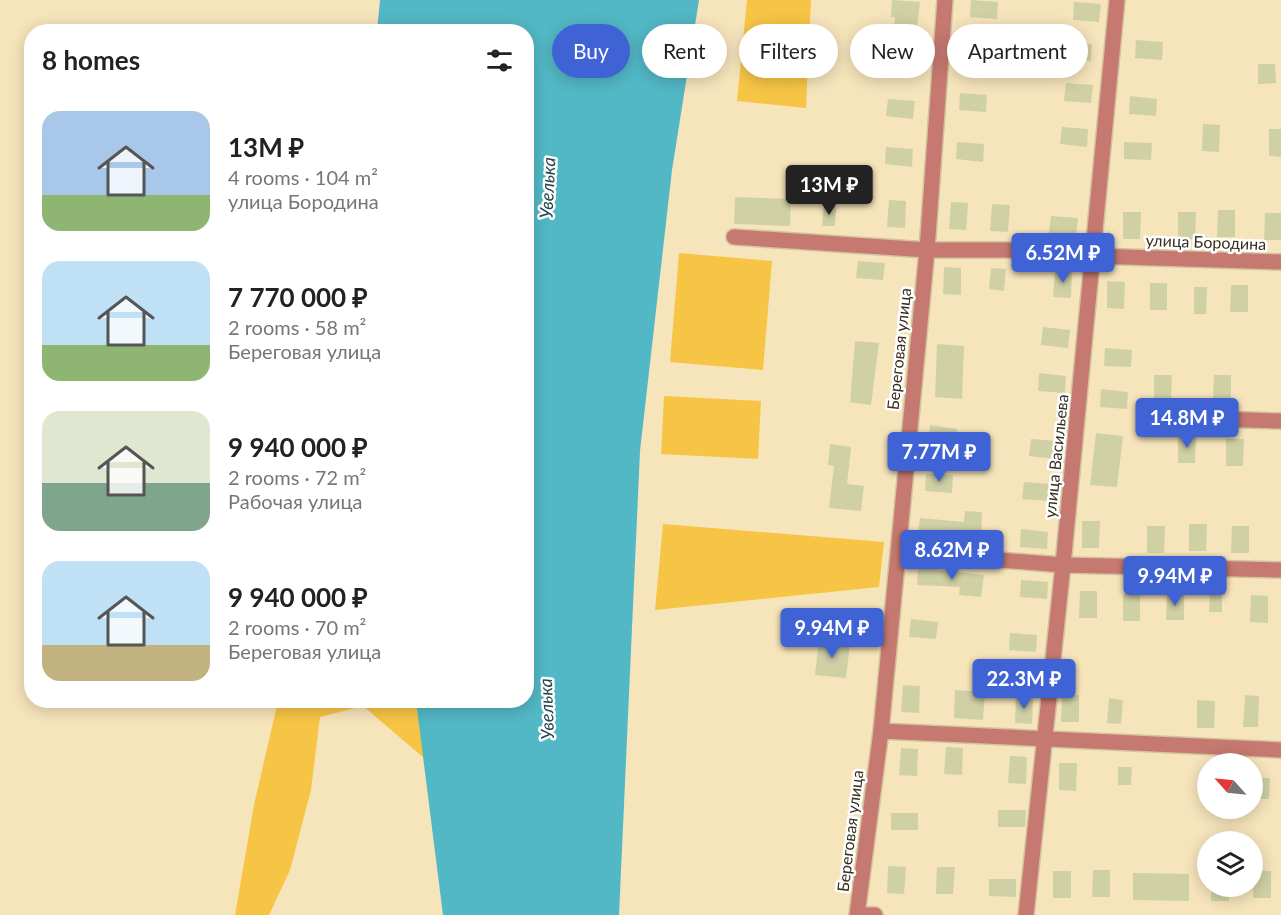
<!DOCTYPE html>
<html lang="en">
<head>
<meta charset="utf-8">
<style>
  body { margin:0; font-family:Lato,sans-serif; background:#f2f2f2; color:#222; height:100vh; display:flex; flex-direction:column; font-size:22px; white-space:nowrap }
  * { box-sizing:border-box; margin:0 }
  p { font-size:20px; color:#767676 }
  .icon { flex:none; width:33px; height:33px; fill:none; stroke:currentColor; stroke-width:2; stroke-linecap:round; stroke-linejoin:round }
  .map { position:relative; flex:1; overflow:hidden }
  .panel { position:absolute; left:24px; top:24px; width:510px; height:684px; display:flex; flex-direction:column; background:#fff; border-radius:24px; box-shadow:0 3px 15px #0003 }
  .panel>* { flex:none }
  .hud { position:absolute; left:552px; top:24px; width:570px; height:54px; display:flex; gap:12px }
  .needle { width:39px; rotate:297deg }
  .controls { position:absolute; left:1197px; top:753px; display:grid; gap:12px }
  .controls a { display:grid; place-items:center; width:66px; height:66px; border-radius:50%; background:#fff; box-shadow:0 3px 15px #0003; font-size:30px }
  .price { position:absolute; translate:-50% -51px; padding:0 14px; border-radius:6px; background:#3f63d5; color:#fff; font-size:20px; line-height:39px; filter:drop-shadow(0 2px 3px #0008) }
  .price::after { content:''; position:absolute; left:50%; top:36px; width:18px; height:14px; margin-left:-9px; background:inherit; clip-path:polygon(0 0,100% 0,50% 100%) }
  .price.current { background:#222; color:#fff }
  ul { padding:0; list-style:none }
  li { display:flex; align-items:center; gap:18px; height:150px; padding:0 18px }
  li span { display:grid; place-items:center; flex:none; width:168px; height:120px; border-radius:18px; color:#555 }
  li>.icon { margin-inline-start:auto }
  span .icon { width:72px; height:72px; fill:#fffc; stroke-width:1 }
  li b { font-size:26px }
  h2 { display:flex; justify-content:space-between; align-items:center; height:72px; padding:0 18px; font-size:26px }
  .tag { padding:0 21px; border-radius:27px; background:#fff; box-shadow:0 3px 15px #0003; font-size:21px; line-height:54px }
  .tag.current { background:#3f63d5; color:#fff }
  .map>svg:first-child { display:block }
</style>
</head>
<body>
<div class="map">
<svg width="1281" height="915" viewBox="0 0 1281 915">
  <rect width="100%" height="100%" fill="#f6e4bb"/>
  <path fill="#f7c545" d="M 747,0 L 811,0 L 806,108 L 737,101 Z
    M 679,253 L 772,261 L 763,370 L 670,362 Z
    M 664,396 L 761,401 L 758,459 L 661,454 Z
    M 663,524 L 884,542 L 879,587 L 655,610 Z
    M 278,701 L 416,701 L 424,758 L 363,706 L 320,717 L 311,790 L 290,870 L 269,915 L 235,915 L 254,805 Z"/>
  <path fill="#52b8c5" d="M 380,0 L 699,0 L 672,170 L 640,451 L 619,915 L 443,915 L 416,701 L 526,700 L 526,32 L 377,31 Z"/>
  <path fill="#d0d0a5" d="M 892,0 L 920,2 L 916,37 L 921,38 L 919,55 L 892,53 L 895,17 L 891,17 Z
    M 971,0 L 998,2 L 997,19 L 970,17 Z
    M 1074,2 L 1101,4 L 1099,22 L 1073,20 Z
    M 967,40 L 994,42 L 993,60 L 966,57 Z
    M 1136,40 L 1163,42 L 1162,60 L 1135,58 Z
    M 1072,43 L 1092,44 L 1091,61 L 1071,59 Z
    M 1258,64 L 1275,64 L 1276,83 L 1258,84 Z
    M 1066,83 L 1093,85 L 1091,103 L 1064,101 Z
    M 960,93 L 987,95 L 986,112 L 959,110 Z
    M 1130,96 L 1157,99 L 1156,116 L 1129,114 Z
    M 888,99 L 915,101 L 913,119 L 886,116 Z
    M 1203,124 L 1220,125 L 1219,152 L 1202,151 Z
    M 1062,127 L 1088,129 L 1087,147 L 1060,144 Z
    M 1269,129 L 1281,129 L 1281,157 L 1269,156 Z
    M 957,142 L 984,144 L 983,162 L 956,159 Z
    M 1124,142 L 1152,143 L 1151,160 L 1124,159 Z
    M 886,147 L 913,149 L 912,167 L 885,164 Z
    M 735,197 L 791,199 L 790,226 L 734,224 Z
    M 889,200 L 906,201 L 905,228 L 887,227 Z
    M 951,202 L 968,203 L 966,230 L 949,229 Z
    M 992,204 L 1010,205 L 1008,232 L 990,231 Z
    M 824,205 L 836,206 L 835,226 L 822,226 Z
    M 1218,210 L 1235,210 L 1235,237 L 1217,237 Z
    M 1123,212 L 1141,212 L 1140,239 L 1123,239 Z
    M 1178,212 L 1196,212 L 1195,240 L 1178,239 Z
    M 1265,213 L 1281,213 L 1281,240 L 1264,240 Z
    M 1051,216 L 1078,218 L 1076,236 L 1049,233 Z
    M 858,261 L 885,263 L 883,280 L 856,278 Z
    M 944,267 L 961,268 L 961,295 L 943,294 Z
    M 991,268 L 1006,269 L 1004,291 L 989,289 Z
    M 1055,270 L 1072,271 L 1071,298 L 1053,297 Z
    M 1107,281 L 1125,282 L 1124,309 L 1107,308 Z
    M 1150,283 L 1167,283 L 1167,310 L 1150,310 Z
    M 1231,285 L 1248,285 L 1248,312 L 1230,312 Z
    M 1194,287 L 1207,287 L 1206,314 L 1194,314 Z
    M 1043,327 L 1070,330 L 1068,348 L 1041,345 Z
    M 855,341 L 879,343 L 871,405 L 850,402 Z
    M 937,344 L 964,346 L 962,399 L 935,397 Z
    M 1105,348 L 1132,350 L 1131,367 L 1104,366 Z
    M 1039,373 L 1066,376 L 1065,393 L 1038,391 Z
    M 1154,375 L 1172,375 L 1171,402 L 1154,402 Z
    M 1214,375 L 1231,375 L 1231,402 L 1213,402 Z
    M 1101,389 L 1128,392 L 1127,409 L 1100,407 Z
    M 930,425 L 957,429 L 955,446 L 928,443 Z
    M 1096,433 L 1123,436 L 1117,487 L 1090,485 Z
    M 1178,436 L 1196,436 L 1195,463 L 1178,463 Z
    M 1031,439 L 1058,441 L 1056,459 L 1029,456 Z
    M 1226,439 L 1244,439 L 1243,466 L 1226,466 Z
    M 830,444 L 851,447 L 847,484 L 864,486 L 861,511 L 829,508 L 834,466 L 828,465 Z
    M 926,474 L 953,475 L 952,493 L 925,491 Z
    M 1024,482 L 1051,484 L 1049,501 L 1022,499 Z
    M 965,511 L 982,512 L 981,539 L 918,535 L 920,518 L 964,522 Z
    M 1082,521 L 1100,521 L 1099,548 L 1082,548 Z
    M 1189,524 L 1207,524 L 1206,551 L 1189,551 Z
    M 1147,526 L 1165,526 L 1164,553 L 1147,553 Z
    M 1232,526 L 1249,526 L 1249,553 L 1231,553 Z
    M 1021,529 L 1048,532 L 1047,549 L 1020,547 Z
    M 918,567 L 984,575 L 981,597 L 959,595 L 960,587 L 917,585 Z
    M 1021,580 L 1048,582 L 1047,599 L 1020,597 Z
    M 1080,591 L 1097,591 L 1097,618 L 1079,618 Z
    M 1210,592 L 1222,592 L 1222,612 L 1209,612 Z
    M 1167,593 L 1184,593 L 1184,620 L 1166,620 Z
    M 1123,594 L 1140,594 L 1140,621 L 1123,621 Z
    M 1251,595 L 1268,596 L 1268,623 L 1250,622 Z
    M 911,619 L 938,622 L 936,639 L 909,637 Z
    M 1010,633 L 1037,635 L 1036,652 L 1009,650 Z
    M 819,640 L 850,643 L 846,678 L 815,675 Z
    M 903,685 L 920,686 L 919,713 L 901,712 Z
    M 955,690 L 985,692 L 983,720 L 954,718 Z
    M 1062,695 L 1079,695 L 1079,722 L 1061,722 Z
    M 1245,695 L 1259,696 L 1258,727 L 1243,727 Z
    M 1016,696 L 1033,697 L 1032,724 L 1015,723 Z
    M 1109,698 L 1123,700 L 1121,724 L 1107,723 Z
    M 1197,700 L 1215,701 L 1214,728 L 1197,728 Z
    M 946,747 L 963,748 L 962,775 L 944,774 Z
    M 901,748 L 918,749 L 917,776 L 899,775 Z
    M 1010,756 L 1027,757 L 1026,784 L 1008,783 Z
    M 1059,763 L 1077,763 L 1076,791 L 1059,790 Z
    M 1118,767 L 1132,767 L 1131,785 L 1118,785 Z
    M 1255,778 L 1270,778 L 1269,799 L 1255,799 Z
    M 998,810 L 1026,810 L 1025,827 L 998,827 Z
    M 891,813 L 918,813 L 918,830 L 891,830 Z
    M 888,866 L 906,867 L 904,894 L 887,893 Z
    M 937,867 L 955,867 L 953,894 L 936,894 Z
    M 1093,870 L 1110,870 L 1110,897 L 1092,897 Z
    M 1053,871 L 1071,871 L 1071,898 L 1053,898 Z
    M 1254,871 L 1271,871 L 1271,898 L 1253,898 Z
    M 1133,873 L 1189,874 L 1189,901 L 1133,900 Z
    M 989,879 L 1016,879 L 1016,897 L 989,896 Z
    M 1211,886 L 1229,886 L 1229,901 L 1211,901 Z"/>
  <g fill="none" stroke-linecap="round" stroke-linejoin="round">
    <defs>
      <path id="minor" d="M 734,237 L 927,250 L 1008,250 L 1093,256 L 1281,262
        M 1216,419 L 1281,421
        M 898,552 L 1063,565 L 1281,570
        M 881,731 L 1281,750
        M 857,915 L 881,731 L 927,250 L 945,0
        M 857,915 L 875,915
        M 1026,915 L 1063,565 L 1117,0"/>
    </defs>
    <use href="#minor" stroke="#d3c39f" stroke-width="18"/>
    <use href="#minor" stroke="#c67970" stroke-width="15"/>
  </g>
  <g text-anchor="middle" stroke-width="5" stroke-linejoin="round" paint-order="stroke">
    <g font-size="16" fill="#362e1e" stroke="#fff">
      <text transform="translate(1206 242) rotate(2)" y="6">улица Бородина</text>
      <text transform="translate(899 349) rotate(-84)" y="6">Береговая улица</text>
      <text transform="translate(1056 456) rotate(-84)" y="6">улица Васильева</text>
      <text transform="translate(850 831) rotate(-83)" y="6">Береговая улица</text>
    </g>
    <g font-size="18" font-style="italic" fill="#26454a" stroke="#fff">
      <text transform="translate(548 188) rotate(-87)" y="6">Увелька</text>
      <text transform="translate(547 709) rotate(-92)" y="6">Увелька</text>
    </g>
  </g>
</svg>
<div class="controls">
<a><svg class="needle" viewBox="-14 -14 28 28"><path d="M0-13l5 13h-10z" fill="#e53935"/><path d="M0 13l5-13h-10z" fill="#767676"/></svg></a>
<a><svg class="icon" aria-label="layers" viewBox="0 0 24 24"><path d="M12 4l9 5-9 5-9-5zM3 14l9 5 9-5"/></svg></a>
</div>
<b class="price current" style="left:829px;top:216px">13M ₽</b>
<b class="price" style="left:1063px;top:284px">6.52M ₽</b>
<b class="price" style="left:1187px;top:449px">14.8M ₽</b>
<b class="price" style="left:939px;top:483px">7.77M ₽</b>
<b class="price" style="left:952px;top:581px">8.62M ₽</b>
<b class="price" style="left:1175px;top:607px">9.94M ₽</b>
<b class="price" style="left:832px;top:659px">9.94M ₽</b>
<b class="price" style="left:1024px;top:710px">22.3M ₽</b>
<div class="hud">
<a class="tag current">Buy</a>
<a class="tag">Rent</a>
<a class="tag">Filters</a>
<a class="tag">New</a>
<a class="tag">Apartment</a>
</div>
<section class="panel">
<h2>8 homes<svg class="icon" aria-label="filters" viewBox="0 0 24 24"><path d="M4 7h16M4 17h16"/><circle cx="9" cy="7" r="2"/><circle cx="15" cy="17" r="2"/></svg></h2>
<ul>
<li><span style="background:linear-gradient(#a9c7e8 70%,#8fb573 0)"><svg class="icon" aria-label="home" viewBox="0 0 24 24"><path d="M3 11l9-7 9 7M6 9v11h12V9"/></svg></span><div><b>13M ₽</b><p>4 rooms · 104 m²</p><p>улица Бородина</p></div></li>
<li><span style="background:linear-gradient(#bfe0f5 70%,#8fb573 0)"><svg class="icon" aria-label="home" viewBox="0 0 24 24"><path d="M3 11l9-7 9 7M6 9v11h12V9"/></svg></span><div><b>7 770 000 ₽</b><p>2 rooms · 58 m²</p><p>Береговая улица</p></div></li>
<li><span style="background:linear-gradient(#dfe7d0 60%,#7fa58c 0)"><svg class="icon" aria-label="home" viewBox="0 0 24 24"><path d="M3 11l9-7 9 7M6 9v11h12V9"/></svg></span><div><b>9 940 000 ₽</b><p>2 rooms · 72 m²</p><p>Рабочая улица</p></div></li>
<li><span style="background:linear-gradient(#bfe0f5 70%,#c2b280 0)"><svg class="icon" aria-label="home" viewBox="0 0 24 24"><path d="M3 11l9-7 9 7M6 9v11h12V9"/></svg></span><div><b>9 940 000 ₽</b><p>2 rooms · 70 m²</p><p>Береговая улица</p></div></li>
</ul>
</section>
</div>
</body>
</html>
